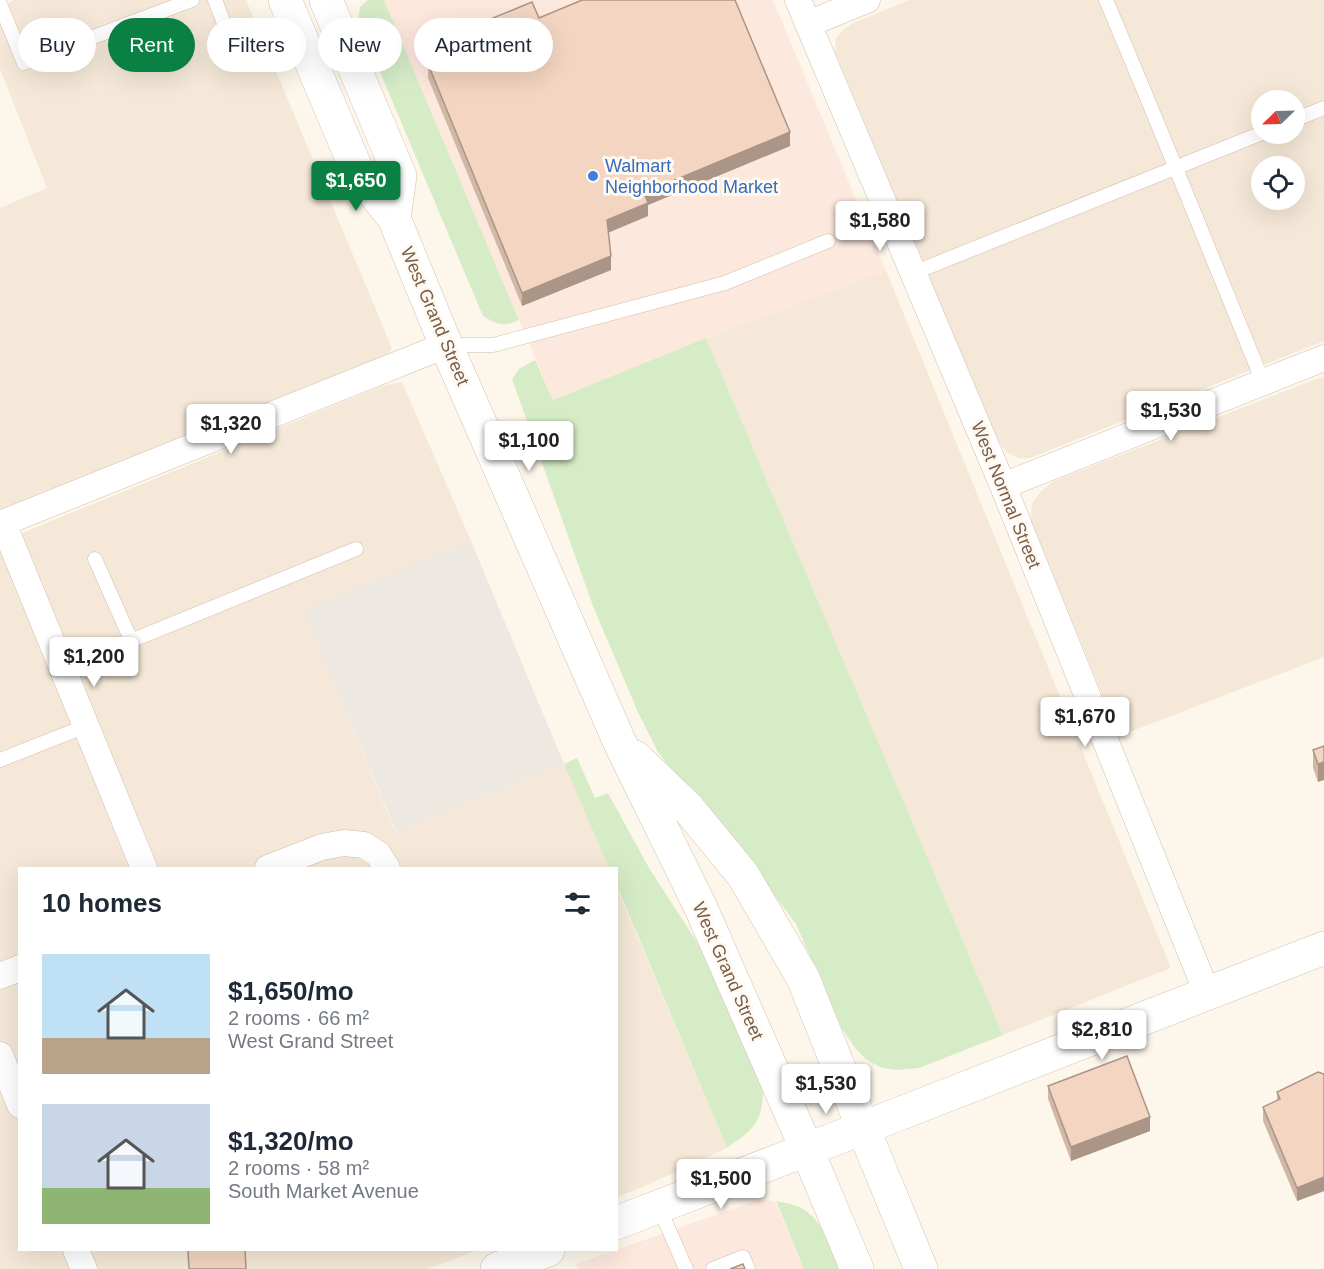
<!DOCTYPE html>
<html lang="en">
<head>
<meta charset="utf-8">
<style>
  body { margin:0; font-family:Helvetica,sans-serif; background:#f6f6f7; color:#1f2937; height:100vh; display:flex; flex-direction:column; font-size:22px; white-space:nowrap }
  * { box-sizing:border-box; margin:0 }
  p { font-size:20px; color:#747a83 }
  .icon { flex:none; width:33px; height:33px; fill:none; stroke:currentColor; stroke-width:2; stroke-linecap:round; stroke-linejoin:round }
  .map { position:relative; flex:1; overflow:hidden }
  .drawer { position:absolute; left:18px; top:867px; width:600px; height:384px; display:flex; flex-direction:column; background:#fff; border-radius:0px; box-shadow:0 6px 24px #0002 }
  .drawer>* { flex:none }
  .guide { position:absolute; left:18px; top:18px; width:600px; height:54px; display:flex; gap:12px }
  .needle { width:39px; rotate:247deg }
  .controls { position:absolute; left:1251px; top:90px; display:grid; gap:12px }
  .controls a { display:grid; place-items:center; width:54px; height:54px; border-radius:50%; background:#fff; box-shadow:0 6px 24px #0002; font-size:30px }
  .price { position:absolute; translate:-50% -51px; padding:0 14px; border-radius:6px; background:#fff; color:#222; font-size:20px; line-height:39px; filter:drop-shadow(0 2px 3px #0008) }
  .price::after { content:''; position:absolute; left:50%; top:36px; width:18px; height:14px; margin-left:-9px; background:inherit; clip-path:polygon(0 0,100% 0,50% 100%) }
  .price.current { background:#0b8043; color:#fff }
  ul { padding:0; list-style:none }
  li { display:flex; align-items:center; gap:18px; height:150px; padding:0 24px }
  li span { display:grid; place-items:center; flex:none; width:168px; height:120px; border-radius:0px; color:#555 }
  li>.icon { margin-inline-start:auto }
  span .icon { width:72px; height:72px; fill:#fffc; stroke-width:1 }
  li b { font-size:26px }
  h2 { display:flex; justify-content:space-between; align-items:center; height:72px; padding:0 24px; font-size:26px }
  .chip { padding:0 21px; border-radius:27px; background:#fff; box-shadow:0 6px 24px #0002; font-size:21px; line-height:54px }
  .chip.current { background:#0b8043; color:#fff }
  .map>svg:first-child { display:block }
</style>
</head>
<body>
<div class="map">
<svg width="1324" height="1269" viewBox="0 0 1324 1269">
  <rect width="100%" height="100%" fill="#fdf6ea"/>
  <path fill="#f5e8d8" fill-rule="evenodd" d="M 15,0 L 246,0 L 392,348 L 388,354 L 380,359 L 0,510 L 0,208 L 47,188 L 0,69 L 0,6 Z
    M 910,0 L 1324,0 L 1324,341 L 1030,458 L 1018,458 L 1008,453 L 1001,445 L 994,432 L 835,52 L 836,39 L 843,30 L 853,23 ZM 1262,100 L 1294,100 L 1294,134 L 1262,134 ZM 1262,166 L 1294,166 L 1294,200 L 1262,200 Z
    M 886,271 L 1171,968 L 1003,1035 L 706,338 Z
    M 1324,376 L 1324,657 L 1119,736 L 1031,520 L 1032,504 L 1040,492 L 1054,481 Z
    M 402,382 L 471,541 L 305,611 L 395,831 L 564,764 L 609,868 L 20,868 L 20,1250 L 478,1250 L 427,1269 L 0,1269 L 0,542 L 382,386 Z
    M 616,886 L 727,1148 L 640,1188 L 617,1197 Z"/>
  <path fill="#fde8de" d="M 384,0 L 773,0 L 886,271 L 706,338 L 553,400 Z
    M 758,1200 L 775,1201 L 804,1269 L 578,1269 L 576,1264 Z"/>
  <path fill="#eee8e3" d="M 471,541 L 564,764 L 396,831 L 304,610 Z"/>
  <path fill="#d6ecc7" d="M 368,0 L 384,0 L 519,320 C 504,327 498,325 483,316 L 358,20 L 360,7 Z
    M 706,338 L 1003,1035 L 919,1068 L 897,1070 L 882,1068 L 867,1060 L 856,1049 L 842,1029 L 796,924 L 730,836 L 689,793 L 658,752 L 637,710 L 593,606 L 512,379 L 519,369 L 535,360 L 553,400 Z
    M 577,758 L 595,798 L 608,793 L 649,868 L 717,973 L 763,1076 C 763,1090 764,1108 757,1121 C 751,1132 737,1140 727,1148 L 617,886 L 616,868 L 609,868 L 564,764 Z
    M 776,1201 C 785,1203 795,1204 803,1209 C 824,1222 831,1248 839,1269 L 804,1269 Z"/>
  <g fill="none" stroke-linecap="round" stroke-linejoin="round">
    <defs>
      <path id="lane" d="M 215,0 L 233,47 L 293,20
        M 1106,0 C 1160,127 1211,255 1263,382
        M 0,4 L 24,63 L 192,0
        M 1294,120 L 1324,108
        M 913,273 L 1262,133
        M 448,345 L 493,345 L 725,283 L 828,241
        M 95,559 L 131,640
        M 62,669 L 356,549
        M 0,760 L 86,726
        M 659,1207 L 686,1269
        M 713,1269 L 743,1257 L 748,1269"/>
      <path id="street" d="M 798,0 L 1003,486 L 1207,993
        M 808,24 L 867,0
        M 1003,486 L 1324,358
        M 3,523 L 144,868
        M 0,524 L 446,345
        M 268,868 L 322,847 L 344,843 L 364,845 L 378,854 L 387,868
        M 0,976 L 20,968
        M 0,1055 L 20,1105
        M 76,1250 L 84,1269"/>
      <path id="secondary" d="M 285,0 L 358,173 L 394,218 L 446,345 L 620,743 L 701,908 L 807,1150 L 857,1269
        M 326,0 L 400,176 L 394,218
        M 635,757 L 688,808 L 743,875 L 803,978 L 863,1128 L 921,1269
        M 616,1223 L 863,1128 L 1324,948
        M 497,1269 L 548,1250"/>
    </defs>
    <use href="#lane" stroke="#d0beae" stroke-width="15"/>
    <use href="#street" stroke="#d0beae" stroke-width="27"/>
    <use href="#secondary" stroke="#d6c0ae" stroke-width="34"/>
    <use href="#lane" stroke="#fff" stroke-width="14"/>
    <use href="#street" stroke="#fff" stroke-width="26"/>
    <use href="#secondary" stroke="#fff" stroke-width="33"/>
  </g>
  <path fill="#d1b7a6" d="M 539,18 L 790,146 L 648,205 L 648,216 L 608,233 L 611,270 L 522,306 L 428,78 L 428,64 L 439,60 L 437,55 L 437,41 Z
    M 1324,746 L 1318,782 L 1313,768 L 1313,750 Z
    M 1324,1074 L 1324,1191 L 1297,1201 L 1263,1121 L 1263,1107 L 1277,1101 L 1277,1092 Z
    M 1048,1086 L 1150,1131 L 1071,1161 L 1048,1099 Z"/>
  <path fill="#aa9587" d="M 790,132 L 790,146 L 648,205 L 648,216 L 607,233 L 607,220 L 644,193 Z
    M 611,256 L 611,270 L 522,306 L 522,293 Z
    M 1324,762 L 1324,780 L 1318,782 L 1318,764 Z
    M 1150,1117 L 1150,1131 L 1071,1161 L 1071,1147 Z
    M 1324,1177 L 1324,1191 L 1297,1201 L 1297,1188 Z"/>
  <path fill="#f3d5c1" stroke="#aa9587" stroke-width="1.5" d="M 582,0 L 735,0 L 790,132 L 644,193 L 648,203 L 607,220 L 611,256 L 522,293 L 428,64 L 443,58 L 437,41 L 532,2 L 539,18 Z
    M 1324,746 L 1324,762 L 1318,764 L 1313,750 Z
    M 1127,1056 L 1150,1117 L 1071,1147 L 1048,1086 Z
    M 1318,1072 L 1324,1074 L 1324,1177 L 1297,1188 L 1263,1107 L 1280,1099 L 1277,1092 Z
    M 188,1250 L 245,1250 L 246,1269 L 189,1269 Z
    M 743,1264 L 745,1269 L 730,1269 Z"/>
  <circle fill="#3f7fe0" stroke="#fffaf1" stroke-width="2" cx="593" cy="176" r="6"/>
  <g text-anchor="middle" stroke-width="6" stroke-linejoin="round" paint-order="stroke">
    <g font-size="18" fill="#366cbe" stroke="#fffaf1" text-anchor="start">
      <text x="605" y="172">Walmart<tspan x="605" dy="21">Neighborhood Market</tspan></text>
    </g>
    <g font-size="18" fill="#795d4c" stroke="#fffaf1">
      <text transform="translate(435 316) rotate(67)" y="6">West Grand Street</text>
      <text transform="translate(1006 495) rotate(68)" y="6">West Normal Street</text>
      <text transform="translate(728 971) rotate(66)" y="6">West Grand Street</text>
    </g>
  </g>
</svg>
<div class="controls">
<a><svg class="needle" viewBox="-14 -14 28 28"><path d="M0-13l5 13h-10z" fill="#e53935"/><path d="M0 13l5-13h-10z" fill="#747a83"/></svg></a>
<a><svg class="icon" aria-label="locate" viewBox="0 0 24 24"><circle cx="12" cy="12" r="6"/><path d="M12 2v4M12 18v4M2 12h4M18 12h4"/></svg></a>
</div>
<b class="price current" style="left:356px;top:212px">$1,650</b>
<b class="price" style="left:880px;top:252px">$1,580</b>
<b class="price" style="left:1171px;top:442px">$1,530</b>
<b class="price" style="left:231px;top:455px">$1,320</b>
<b class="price" style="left:529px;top:472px">$1,100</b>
<b class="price" style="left:94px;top:688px">$1,200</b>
<b class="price" style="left:1085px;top:748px">$1,670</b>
<b class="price" style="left:1102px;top:1061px">$2,810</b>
<b class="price" style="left:826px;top:1115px">$1,530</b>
<b class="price" style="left:721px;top:1210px">$1,500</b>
<div class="guide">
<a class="chip">Buy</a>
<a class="chip current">Rent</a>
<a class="chip">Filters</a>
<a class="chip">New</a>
<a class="chip">Apartment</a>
</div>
<section class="drawer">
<h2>10 homes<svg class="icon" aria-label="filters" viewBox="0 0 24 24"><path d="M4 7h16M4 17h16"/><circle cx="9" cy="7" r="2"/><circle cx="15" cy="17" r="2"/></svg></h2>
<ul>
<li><span style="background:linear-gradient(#bfe0f5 70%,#b9a48a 0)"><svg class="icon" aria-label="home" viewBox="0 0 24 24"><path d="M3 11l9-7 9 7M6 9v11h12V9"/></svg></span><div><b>$1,650/mo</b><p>2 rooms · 66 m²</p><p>West Grand Street</p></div></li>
<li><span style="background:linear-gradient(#c9d6e8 70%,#8fb573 0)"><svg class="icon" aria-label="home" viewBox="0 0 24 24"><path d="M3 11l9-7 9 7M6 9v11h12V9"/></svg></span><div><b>$1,320/mo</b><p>2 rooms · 58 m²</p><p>South Market Avenue</p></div></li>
</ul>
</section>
</div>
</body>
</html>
